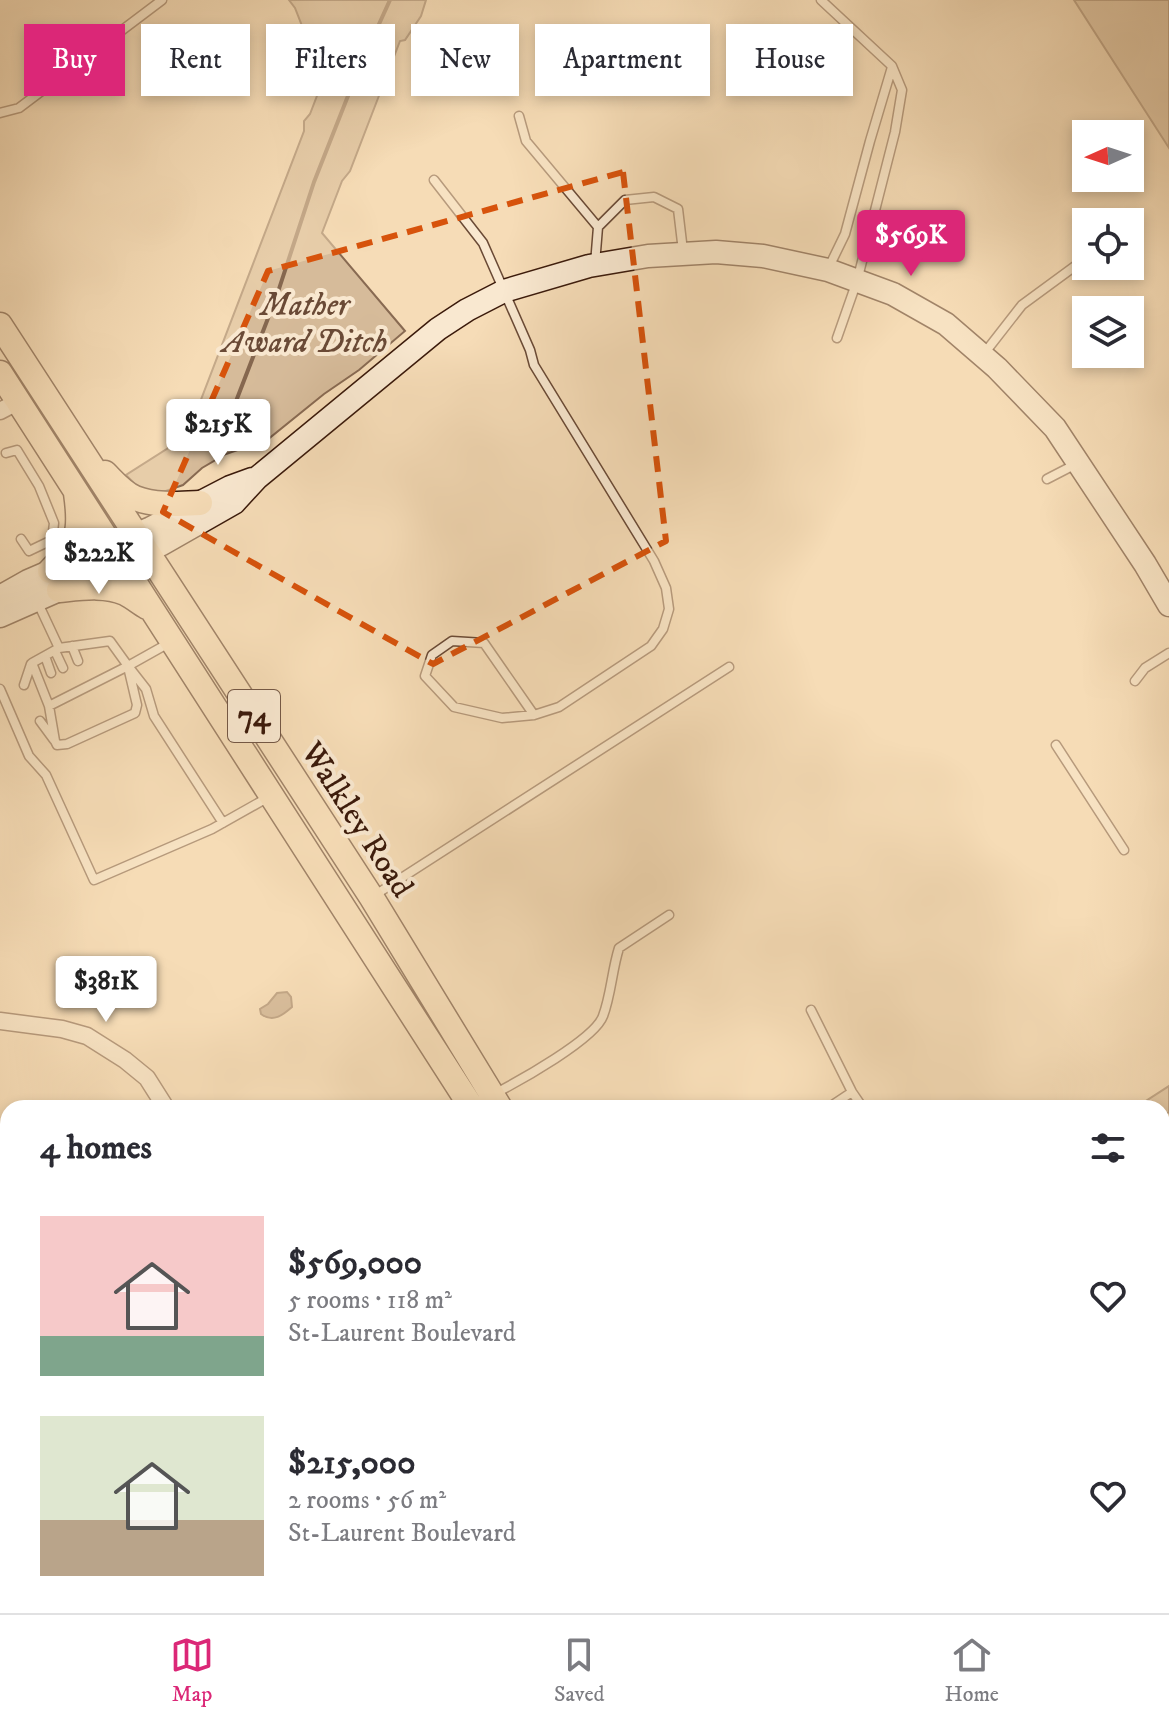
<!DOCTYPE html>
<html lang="en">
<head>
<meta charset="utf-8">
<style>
  body { margin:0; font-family:"IM FELL DW Pica",serif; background:#f2f2f3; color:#2b2b33; height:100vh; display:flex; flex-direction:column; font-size:30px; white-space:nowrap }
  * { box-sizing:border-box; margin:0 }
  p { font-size:26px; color:#7c7c81 }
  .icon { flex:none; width:44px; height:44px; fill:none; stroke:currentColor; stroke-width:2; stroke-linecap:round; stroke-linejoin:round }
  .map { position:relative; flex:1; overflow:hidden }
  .details { position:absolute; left:0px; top:1100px; width:1170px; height:514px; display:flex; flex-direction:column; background:#fff; border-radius:24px 24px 0 0; box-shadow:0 4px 12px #0003 }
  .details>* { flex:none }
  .top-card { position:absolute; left:24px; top:24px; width:1122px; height:72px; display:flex; gap:16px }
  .needle { width:52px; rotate:267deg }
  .controls { position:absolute; left:1072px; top:120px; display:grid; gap:16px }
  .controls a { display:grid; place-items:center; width:72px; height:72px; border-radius:0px; background:#fff; box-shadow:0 4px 12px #0003; font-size:40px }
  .price { position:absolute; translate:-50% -68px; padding:0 18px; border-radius:8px; background:#fff; color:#222; font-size:26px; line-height:52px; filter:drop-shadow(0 2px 4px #0008) }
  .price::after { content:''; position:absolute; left:50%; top:48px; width:24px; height:18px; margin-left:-12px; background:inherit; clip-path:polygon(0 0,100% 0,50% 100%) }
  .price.selected { background:#db2777; color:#fff }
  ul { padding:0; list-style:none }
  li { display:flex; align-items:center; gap:24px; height:200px; padding:0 40px }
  li span { display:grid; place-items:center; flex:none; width:224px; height:160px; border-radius:0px; color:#555 }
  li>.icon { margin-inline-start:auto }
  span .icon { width:96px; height:96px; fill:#fffc; stroke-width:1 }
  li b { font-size:34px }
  h2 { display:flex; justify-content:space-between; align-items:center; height:96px; padding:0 40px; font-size:34px }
  .chip { padding:0 28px; border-radius:0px; background:#fff; box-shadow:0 4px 12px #0003; font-size:28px; line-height:72px }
  .chip.selected { background:#db2777; color:#fff }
  .dock { display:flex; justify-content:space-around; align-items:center; height:112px; border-top:2px solid #e1e1e2; background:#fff; font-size:22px; color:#7c7c81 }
  .dock a { display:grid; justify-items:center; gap:4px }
  .dock .selected { color:#db2777 }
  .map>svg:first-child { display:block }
</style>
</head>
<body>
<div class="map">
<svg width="1169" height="1613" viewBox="0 0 1169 1613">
  <rect width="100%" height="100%" fill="#f6dcb7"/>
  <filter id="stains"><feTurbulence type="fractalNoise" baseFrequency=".0025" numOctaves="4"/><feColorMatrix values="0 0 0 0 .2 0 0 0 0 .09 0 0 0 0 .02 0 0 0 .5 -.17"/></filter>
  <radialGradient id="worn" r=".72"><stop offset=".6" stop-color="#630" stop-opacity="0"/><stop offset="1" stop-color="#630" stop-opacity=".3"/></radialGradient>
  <path fill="#d6bb9a" stroke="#886a52" stroke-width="2" d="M 289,0 L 426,0 L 421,16 L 405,40 L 400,41 L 350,171 L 342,181 L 322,233 L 405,331 L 359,370 L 324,394 L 267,440 L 226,454 L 202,468 L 183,485 L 160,493 L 138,487 L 126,475 L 187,436 L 304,131 L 304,121 L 310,114 L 330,62 L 333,62 L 331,58 L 308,41 L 295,8 Z
    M 1074,0 L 1169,0 L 1169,148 Z
    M 1169,1086 L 1169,1112 L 1162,1117 L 1162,1108 L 1135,1108 Z"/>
  <path fill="#b69a7d" stroke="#85674f" stroke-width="2" d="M 287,992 L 291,997 L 292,1007 C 283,1015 273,1023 261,1014 L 260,1009 L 268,1004 L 277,993 Z"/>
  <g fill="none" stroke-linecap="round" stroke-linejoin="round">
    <path stroke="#85674f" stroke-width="4" d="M 233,409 L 277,295 L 314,182 L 359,68 L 390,0"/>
    <defs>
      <path id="lane" d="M 821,0 L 892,66 L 902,90 L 895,132 L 857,281 L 837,338
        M 0,113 L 19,108 L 162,0
        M 519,116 L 526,141 L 598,227
        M 434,180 L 483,243 L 530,350 L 534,365 L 654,561 L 666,588 L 669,609 L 663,629 L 651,646 L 559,707 L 534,715 L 502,718 L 454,707 L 425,676 L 432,655 L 452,641 L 484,643 L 534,715
        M 595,264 L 598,227 L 625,200 L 654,197 L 678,209 L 683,251
        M 829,267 L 845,234 L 870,141 L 892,67
        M 983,355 L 1022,305 L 1086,258
        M 6,453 L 17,450 L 39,486 L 54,523 L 52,540 L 29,551 L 21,539
        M 1047,479 L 1078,463
        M 37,601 L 59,648 L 110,641 L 128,666 L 169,643
        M 72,646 L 78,661
        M 59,648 L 32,663 L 49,706 L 128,666
        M 55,651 L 63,668
        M 45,656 L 51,673
        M 128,666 L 146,689 L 154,716 L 223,823
        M 1135,681 L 1145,668 L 1169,653
        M 24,685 L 31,664
        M 0,689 L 29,756 L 46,775 L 94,880 L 212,829 L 267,798
        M 49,706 L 55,741 L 57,745 L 67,744 L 135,713 L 137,705 L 129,671
        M 40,721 L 54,740
        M 1056,745 L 1124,850
        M 375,895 L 729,667
        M 811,1010 L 852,1092 L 863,1108
        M 496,1093 C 519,1081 595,1039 603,1016 C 611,995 612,970 619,948 L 669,915
        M 828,1108 L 852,1092
        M 1162,1498 L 1169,1493
        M 1162,1557 L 1169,1567
        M 212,1606 L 222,1613
        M 898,1613 L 909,1606
        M 983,1613 L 994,1606"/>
      <path id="street" d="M 0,411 L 19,401
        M 0,1021 L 62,1029 L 87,1036 L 125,1060 L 147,1078 L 166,1108
        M 0,1277 L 8,1268
        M 3,1613 L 8,1601"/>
      <path id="secondary" d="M 0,597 L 28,581 L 151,528 L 230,487 L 252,479
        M 0,616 L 59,590 L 101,569 L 162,544 L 234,503 L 257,478 L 438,329 L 467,310 L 504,291 L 589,266 L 648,256 L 716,252 L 763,256 L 828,270 L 893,294 L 946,324 L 997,368 L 1055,428 L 1145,564 L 1169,605
        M 201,1613 L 204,1606"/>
      <path id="primary" d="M 0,325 L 372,898 L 500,1108
        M 0,373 L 472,1108
        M 105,473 C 114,482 123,493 135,498 C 155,506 179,504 200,503
        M 50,571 C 78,541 82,535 76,493
        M 59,590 C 80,588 105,584 125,593 C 133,597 140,603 147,607
        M 795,1606 L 799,1613
        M 825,1606 L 830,1613"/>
    </defs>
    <use href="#lane" stroke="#6a4a36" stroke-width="11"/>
    <use href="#street" stroke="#6a4a36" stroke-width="19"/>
    <use href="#secondary" stroke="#3b1a0b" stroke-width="25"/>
    <use href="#primary" stroke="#3b1a0b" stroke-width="27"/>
    <use href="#lane" stroke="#f9e8d0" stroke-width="8"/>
    <use href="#street" stroke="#f9e8d0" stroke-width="16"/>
    <use href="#secondary" stroke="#f9e8d0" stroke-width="22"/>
    <use href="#primary" stroke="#f6dcb7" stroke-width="24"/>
  </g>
  <path d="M0 0H1169V1613H0ZM 623,172 L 666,541 L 433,664 L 163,512 L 268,271 Z" fill="#f6dcb7" fill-opacity=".55" fill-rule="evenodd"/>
  <path fill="none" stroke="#d7530c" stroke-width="6" stroke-dasharray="16 10" stroke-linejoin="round" d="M 623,172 L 666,541 L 433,664 L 163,512 L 268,271 Z"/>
  <g text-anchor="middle" stroke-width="8" stroke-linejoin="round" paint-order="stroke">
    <rect fill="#f9e8d0" stroke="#745846" stroke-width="2" x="228" y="690" width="52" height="52" rx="6"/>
    <g font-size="30" font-weight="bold" fill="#3b1a0b">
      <text x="254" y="726">74</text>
    </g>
    <g font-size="32" font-style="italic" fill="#6a4a36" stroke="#f9e8d0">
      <text x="305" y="315">Mather<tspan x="305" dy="37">Award Ditch</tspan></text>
    </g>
    <g font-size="32" fill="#3b1a0b" stroke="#f9e8d0">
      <text transform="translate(358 819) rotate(57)" y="11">Walkley Road</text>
    </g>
  </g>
  <rect width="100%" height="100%" filter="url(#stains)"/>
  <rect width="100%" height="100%" fill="url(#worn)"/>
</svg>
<div class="controls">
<a><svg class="needle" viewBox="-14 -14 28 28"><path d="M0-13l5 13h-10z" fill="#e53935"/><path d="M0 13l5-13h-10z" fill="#7c7c81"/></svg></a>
<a><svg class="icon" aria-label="locate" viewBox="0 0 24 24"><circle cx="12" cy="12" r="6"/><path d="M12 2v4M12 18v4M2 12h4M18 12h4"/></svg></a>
<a><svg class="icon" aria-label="layers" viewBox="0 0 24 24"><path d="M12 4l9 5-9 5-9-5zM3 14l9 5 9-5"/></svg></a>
</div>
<b class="price selected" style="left:911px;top:278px">$569K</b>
<b class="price" style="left:218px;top:467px">$215K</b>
<b class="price" style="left:99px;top:596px">$222K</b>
<b class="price" style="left:106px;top:1024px">$381K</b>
<div class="top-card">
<a class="chip selected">Buy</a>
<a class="chip">Rent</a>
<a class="chip">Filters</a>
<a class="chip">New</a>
<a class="chip">Apartment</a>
<a class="chip">House</a>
</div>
<section class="details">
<h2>4 homes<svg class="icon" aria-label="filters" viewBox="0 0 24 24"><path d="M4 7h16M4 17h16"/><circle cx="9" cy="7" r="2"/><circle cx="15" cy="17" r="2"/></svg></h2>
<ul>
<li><span style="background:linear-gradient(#f6c9c9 75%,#7fa58c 0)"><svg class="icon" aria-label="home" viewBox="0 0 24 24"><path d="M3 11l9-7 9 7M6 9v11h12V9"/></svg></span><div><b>$569,000</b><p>5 rooms · 118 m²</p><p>St-Laurent Boulevard</p></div><svg class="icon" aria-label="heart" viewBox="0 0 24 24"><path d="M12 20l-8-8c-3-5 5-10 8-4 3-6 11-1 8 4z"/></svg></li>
<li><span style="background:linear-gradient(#dfe7d0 65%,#b9a48a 0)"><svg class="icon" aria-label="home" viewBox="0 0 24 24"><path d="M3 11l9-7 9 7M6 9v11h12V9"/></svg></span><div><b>$215,000</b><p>2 rooms · 56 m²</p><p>St-Laurent Boulevard</p></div><svg class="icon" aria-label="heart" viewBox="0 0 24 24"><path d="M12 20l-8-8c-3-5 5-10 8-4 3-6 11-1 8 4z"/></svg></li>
</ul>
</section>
</div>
<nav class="dock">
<a class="selected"><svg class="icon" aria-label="map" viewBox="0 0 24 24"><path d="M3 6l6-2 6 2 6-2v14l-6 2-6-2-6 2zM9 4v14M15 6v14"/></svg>Map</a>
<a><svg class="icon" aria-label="saved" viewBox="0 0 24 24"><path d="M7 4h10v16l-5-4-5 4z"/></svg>Saved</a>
<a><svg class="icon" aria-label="home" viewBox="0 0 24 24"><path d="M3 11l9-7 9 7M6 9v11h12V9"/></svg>Home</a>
</nav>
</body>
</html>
